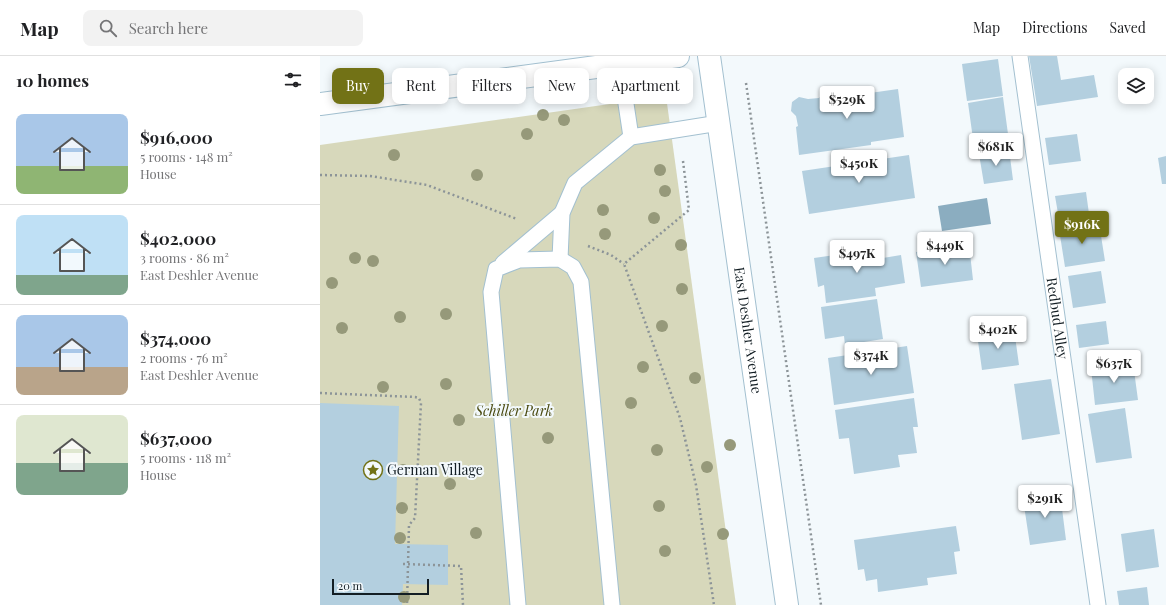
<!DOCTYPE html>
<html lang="en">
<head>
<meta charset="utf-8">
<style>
  body { margin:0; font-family:"Playfair Display",serif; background:#f2f2f2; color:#202124; height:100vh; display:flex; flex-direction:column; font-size:15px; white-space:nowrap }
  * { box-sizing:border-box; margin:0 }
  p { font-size:13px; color:#757577 }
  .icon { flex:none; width:22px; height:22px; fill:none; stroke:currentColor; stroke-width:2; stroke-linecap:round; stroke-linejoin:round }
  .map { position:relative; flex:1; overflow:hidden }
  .panel { display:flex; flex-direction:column; background:#fff; width:320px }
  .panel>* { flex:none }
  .hud { position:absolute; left:12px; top:12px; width:380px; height:36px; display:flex; gap:8px }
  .controls { position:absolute; left:798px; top:12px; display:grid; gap:8px }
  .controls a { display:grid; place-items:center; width:36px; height:36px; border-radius:8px; background:#fff; box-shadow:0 2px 10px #0003; font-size:20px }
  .scale { position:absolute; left:12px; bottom:10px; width:97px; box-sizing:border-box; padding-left:4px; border:2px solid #131e24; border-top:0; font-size:11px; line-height:14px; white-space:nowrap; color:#131e24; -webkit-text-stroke:3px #f3f9fc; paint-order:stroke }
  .price { position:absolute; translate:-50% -34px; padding:0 9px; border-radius:4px; background:#fff; color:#222; font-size:13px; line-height:26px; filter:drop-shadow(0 1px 2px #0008) }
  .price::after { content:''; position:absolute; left:50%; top:24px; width:12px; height:9px; margin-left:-6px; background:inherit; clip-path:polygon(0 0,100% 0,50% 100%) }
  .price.on { background:#727216; color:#fff }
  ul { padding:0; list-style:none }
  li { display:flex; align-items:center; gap:12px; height:100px; padding:0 16px }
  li+li { border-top:1px solid #e0e0e0 }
  li span { display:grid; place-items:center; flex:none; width:112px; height:80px; border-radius:8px; color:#555 }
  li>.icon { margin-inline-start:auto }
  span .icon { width:48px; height:48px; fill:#fffc; stroke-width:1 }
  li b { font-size:17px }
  h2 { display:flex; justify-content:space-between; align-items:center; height:48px; padding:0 16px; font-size:17px }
  .chip { padding:0 14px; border-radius:8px; background:#fff; box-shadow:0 2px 10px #0003; font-size:14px; line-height:36px }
  .chip.on { background:#727216; color:#fff }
  header { display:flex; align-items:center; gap:24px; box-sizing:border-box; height:56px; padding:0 20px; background:#fff; border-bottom:1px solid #e0e0e0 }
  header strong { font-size:19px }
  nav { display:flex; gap:22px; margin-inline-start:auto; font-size:14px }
  .search { width:280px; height:36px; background:#f2f2f2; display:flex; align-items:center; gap:10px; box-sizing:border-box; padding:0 14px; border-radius:8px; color:#757577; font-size:15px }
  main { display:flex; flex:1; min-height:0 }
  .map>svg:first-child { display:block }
</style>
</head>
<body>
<header>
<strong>Map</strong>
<div class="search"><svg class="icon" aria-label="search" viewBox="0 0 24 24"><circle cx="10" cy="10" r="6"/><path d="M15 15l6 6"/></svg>Search here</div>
<nav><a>Map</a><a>Directions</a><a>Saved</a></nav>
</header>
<main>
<section class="panel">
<h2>10 homes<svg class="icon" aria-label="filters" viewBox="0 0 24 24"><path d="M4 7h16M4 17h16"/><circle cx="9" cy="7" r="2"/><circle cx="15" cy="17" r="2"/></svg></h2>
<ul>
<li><span style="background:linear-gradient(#a9c7e8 65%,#8fb573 0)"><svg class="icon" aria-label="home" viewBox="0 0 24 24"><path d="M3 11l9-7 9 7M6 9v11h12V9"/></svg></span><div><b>$916,000</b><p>5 rooms · 148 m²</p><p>House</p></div></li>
<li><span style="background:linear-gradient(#bfe0f5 75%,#7fa58c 0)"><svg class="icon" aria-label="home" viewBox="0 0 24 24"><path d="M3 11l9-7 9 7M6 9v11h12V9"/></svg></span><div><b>$402,000</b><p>3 rooms · 86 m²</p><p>East Deshler Avenue</p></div></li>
<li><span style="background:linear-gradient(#a9c7e8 65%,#b9a48a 0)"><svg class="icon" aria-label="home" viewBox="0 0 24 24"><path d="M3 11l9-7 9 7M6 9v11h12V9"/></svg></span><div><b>$374,000</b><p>2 rooms · 76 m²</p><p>East Deshler Avenue</p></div></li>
<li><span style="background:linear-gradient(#dfe7d0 60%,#7fa58c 0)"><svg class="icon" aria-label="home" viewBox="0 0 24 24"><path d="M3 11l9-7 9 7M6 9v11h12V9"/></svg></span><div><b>$637,000</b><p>5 rooms · 118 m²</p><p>House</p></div></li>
</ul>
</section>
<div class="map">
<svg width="846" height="549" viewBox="0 0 846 549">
  <rect width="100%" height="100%" fill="#f3f9fc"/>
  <path fill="#d7d8bb" d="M 346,40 L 416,549 L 0,549 L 0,89 Z"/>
  <path fill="#8badc0" d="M 667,142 L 671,168 L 622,175 L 618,150 Z"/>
  <path fill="#b3cfdf" d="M 709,0 L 737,0 L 741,24 L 774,19 L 778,41 L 717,50 Z
    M 678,3 L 683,40 L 647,45 L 642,8 Z
    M 524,33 L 529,36 L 550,33 L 550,37 L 578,33 L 584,81 L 551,86 L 551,89 L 479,99 L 476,71 L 478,70 L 476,60 L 471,55 L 472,46 L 479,41 L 488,43 L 499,42 L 504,36 Z
    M 683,41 L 688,78 L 653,83 L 648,47 Z
    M 757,78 L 761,105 L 729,109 L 725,82 Z
    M 689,93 L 693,124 L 664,128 L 659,98 Z
    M 589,99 L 595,142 L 489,158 L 482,115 Z
    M 846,100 L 846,128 L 842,128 L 838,102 Z
    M 766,136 L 770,165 L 740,169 L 735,140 Z
    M 779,167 L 785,205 L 745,211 L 739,173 Z
    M 541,188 L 549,194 L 551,204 L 581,199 L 585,227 L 555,232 L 556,240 L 506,247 L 504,229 L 498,231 L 494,202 L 522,198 L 530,190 Z
    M 649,188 L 653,224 L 601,231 L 596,196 Z
    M 781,215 L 786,247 L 753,252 L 748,220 Z
    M 557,243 L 563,283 L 525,289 L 524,280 L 505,283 L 501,251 Z
    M 786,265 L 789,288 L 759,292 L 756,269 Z
    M 694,273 L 699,309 L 662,314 L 657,278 Z
    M 587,290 L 594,337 L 514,349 L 508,302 Z
    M 813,307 L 818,344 L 775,349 L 771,312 Z
    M 731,323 L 740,378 L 702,384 L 694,328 Z
    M 594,342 L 598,371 L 593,371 L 597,397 L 578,399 L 580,411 L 534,418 L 529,382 L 519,383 L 515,354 Z
    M 0,347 L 79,350 L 75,488 L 128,489 L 128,529 L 83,528 L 82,549 L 0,549 Z
    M 805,352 L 812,402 L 776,407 L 768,358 Z
    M 740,437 L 746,484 L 710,489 L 703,443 Z
    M 636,470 L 640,495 L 634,496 L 637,518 L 607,522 L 608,529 L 558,536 L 557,523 L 546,525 L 544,513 L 538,514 L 534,484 Z
    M 834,473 L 839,511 L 806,516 L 801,478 Z
    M 827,531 L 829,549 L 799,549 L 797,535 Z"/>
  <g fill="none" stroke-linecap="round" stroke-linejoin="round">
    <defs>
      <g id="service">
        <path id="s1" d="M 700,0 L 778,549"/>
        <path d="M 300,8 L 311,81"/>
        <path d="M 240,203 L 242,157 L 255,127 L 311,81 L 399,67"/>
        <path d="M 183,207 L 242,157"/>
        <path d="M 198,549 L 171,236 L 176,213 L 199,204 L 240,203 L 253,211 L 261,226 L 292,549"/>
      </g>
      <g id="minor">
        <path id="s2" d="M 389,0 L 467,549"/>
        <path d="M 0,48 L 358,0"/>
      </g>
    </defs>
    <use href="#service" stroke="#a3c0d0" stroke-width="17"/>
    <use href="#minor" stroke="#a3c0d0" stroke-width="24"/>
    <path stroke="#8c9498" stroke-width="2.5" stroke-dasharray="2 3" stroke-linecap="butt" d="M 426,27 L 501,549
      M 363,105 L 369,154 L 304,208 L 360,362 L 376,429 L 394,549
      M 0,119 L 50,120 L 107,129 L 197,163
      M 268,190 L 291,199 L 304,208
      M 0,337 L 95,341 L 99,342 L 101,347 L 95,462 L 89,469 L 87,549
      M 83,508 L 141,510 L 143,549"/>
    <use href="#service" stroke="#fff" stroke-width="15"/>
    <use href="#minor" stroke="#fff" stroke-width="22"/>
  </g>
  <g fill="#96997a">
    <circle cx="223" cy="59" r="6"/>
    <circle cx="244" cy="64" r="6"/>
    <circle cx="207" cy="78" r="6"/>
    <circle cx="74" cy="99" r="6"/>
    <circle cx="340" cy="114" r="6"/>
    <circle cx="157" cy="119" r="6"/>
    <circle cx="345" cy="135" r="6"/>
    <circle cx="283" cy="154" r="6"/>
    <circle cx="334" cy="162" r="6"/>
    <circle cx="285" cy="178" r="6"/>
    <circle cx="361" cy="189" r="6"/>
    <circle cx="35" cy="202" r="6"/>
    <circle cx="53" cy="205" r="6"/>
    <circle cx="12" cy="227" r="6"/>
    <circle cx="362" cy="233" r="6"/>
    <circle cx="126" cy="258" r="6"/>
    <circle cx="80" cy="261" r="6"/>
    <circle cx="342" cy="270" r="6"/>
    <circle cx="22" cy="272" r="6"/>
    <circle cx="323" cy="311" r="6"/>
    <circle cx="375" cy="322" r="6"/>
    <circle cx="126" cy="328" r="6"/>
    <circle cx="63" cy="331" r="6"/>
    <circle cx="311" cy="347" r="6"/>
    <circle cx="139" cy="364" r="6"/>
    <circle cx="228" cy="382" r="6"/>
    <circle cx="410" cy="389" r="6"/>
    <circle cx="337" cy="394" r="6"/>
    <circle cx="387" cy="411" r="6"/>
    <circle cx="83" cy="414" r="6"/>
    <circle cx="130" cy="428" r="6"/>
    <circle cx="339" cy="450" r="6"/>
    <circle cx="82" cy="452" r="6"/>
    <circle cx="156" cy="477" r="6"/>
    <circle cx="403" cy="478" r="6"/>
    <circle cx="80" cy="482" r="6"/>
    <circle cx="345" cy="495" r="6"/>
    <circle cx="84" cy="541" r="6"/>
  </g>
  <defs>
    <symbol id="sight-ring" viewBox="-11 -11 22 22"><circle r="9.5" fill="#f3f9fc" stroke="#727216" stroke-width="1.5"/><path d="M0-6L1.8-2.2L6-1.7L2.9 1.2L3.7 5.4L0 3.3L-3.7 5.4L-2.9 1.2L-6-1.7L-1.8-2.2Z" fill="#727216"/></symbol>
  </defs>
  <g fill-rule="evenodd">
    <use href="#sight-ring" x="42" y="403" width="22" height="22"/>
  </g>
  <g text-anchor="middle" stroke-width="4" stroke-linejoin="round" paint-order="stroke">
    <g font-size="14" fill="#131e24" stroke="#f3f9fc">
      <text dy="5" stroke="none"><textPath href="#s1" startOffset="265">Redbud Alley</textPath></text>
      <text dy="5" stroke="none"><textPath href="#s2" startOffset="277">East Deshler Avenue</textPath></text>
    </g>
    <g font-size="14" font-style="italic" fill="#4a4a10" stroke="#f3f9fc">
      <text x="194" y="360">Schiller Park</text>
    </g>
    <g font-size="14" fill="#131e24" stroke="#f3f9fc" text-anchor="start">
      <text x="67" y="419">German Village</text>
    </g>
  </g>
</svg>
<div class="controls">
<a><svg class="icon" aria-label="layers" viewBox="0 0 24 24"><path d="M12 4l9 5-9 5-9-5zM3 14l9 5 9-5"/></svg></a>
</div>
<div class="scale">20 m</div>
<b class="price" style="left:527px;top:64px">$529K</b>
<b class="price" style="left:676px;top:111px">$681K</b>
<b class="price" style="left:539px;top:128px">$450K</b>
<b class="price on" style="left:762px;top:189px">$916K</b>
<b class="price" style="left:625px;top:210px">$449K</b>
<b class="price" style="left:537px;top:218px">$497K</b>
<b class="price" style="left:678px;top:294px">$402K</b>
<b class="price" style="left:551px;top:320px">$374K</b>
<b class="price" style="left:794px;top:328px">$637K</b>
<b class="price" style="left:725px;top:463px">$291K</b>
<div class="hud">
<a class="chip on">Buy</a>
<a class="chip">Rent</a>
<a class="chip">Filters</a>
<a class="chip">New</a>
<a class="chip">Apartment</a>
</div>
</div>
</main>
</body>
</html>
